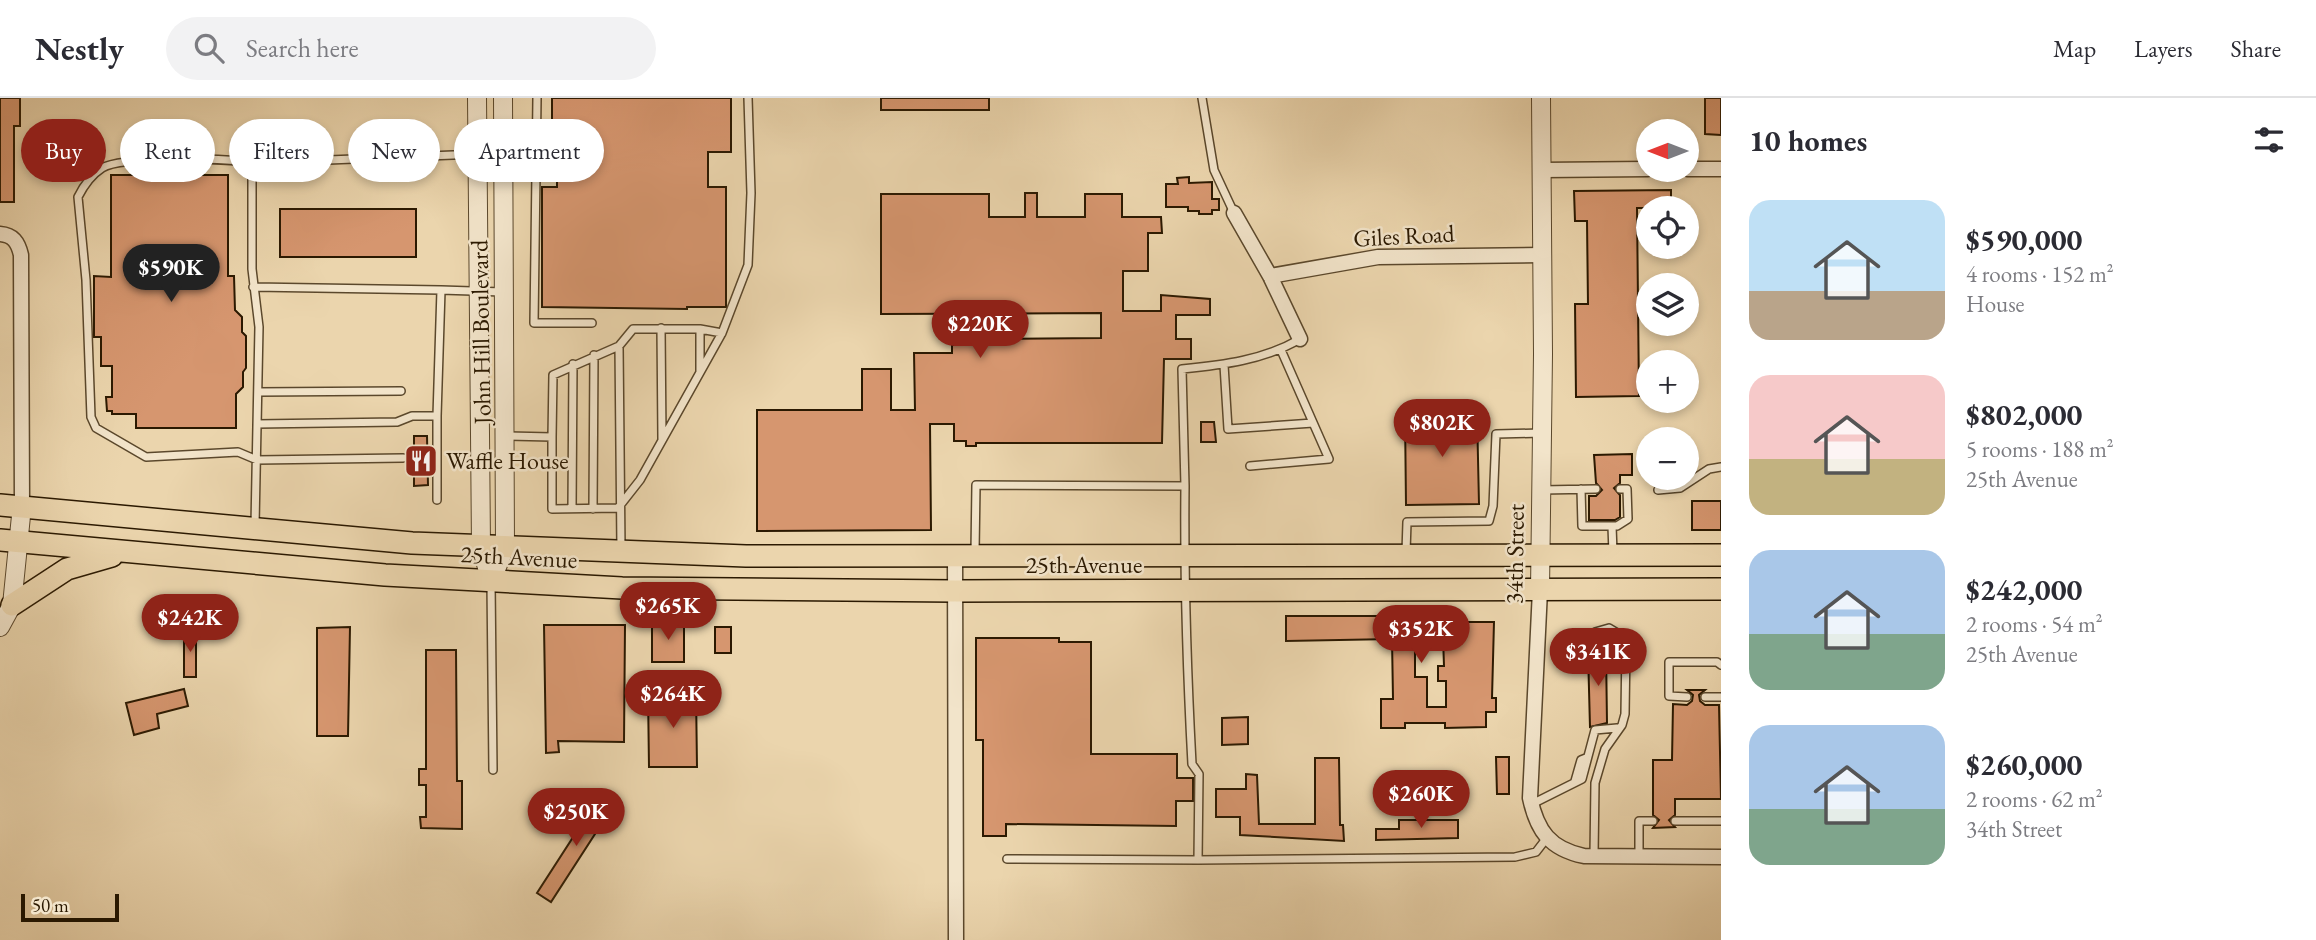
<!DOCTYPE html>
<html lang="en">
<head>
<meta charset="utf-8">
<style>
  body { margin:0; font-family:"EB Garamond",serif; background:#f2f2f3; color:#2b2b33; height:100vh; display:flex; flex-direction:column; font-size:26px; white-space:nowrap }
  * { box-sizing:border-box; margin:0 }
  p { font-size:23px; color:#7c7c81 }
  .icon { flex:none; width:38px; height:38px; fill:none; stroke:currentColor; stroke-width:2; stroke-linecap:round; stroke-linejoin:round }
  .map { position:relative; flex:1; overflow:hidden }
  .details { display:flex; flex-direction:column; background:#fff; width:595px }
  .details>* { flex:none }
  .banner { position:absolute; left:21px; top:21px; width:665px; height:63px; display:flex; gap:14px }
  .needle { width:46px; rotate:270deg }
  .buttons { position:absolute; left:1636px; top:21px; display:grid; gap:14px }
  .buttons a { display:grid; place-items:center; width:63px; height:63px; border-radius:50%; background:#fff; box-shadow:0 4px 10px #0003; font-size:35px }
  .scale { position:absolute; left:21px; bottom:18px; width:98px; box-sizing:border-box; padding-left:7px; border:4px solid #2b1901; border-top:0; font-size:19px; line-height:24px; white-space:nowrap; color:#2b1901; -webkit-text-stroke:5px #f2e4ca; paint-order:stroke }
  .price { position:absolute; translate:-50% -60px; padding:0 16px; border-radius:24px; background:#8f2418; color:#fff; font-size:23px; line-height:46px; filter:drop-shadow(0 2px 4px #0008) }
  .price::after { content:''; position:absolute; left:50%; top:42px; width:21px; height:16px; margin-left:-10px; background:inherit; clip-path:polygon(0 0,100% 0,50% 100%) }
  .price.on { background:#222; color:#fff }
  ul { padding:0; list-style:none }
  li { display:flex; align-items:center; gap:21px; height:175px; padding:0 28px }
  li span { display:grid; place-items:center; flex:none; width:196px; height:140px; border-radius:21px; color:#555 }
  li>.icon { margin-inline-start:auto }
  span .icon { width:84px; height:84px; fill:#fffc; stroke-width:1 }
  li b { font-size:30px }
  h2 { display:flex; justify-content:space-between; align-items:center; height:84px; padding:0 28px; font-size:30px }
  .tag { padding:0 24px; border-radius:32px; background:#fff; box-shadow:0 4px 10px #0003; font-size:24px; line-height:63px }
  .tag.on { background:#8f2418; color:#fff }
  header { display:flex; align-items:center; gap:42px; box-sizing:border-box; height:98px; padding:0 35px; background:#fff; border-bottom:2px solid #e1e1e2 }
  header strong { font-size:33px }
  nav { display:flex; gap:38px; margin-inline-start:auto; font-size:24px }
  .search { width:490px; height:63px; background:#f2f2f3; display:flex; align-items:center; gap:18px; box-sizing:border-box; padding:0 24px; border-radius:38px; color:#7c7c81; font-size:26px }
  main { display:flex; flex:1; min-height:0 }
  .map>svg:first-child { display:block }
</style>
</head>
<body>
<header>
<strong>Nestly</strong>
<div class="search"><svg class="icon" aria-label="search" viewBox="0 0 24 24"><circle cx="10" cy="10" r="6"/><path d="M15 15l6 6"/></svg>Search here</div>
<nav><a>Map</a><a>Layers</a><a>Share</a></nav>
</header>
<main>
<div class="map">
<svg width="1721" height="842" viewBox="0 0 1721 842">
  <rect width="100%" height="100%" fill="#ebd5ad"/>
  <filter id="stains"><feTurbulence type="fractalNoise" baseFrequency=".00286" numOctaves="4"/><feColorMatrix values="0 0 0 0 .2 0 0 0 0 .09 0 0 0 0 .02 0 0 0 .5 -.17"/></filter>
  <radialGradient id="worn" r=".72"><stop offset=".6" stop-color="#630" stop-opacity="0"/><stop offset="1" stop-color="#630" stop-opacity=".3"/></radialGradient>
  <path fill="#d6966f" stroke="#2b1901" stroke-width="2" fill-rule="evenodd" d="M 0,0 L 20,0 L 20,28 L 14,28 L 14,104 L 0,104 Z
    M 552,0 L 731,0 L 731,54 L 708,54 L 708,89 L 726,89 L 726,209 L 687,209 L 687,211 L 542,209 L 542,89 L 557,89 L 557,54 L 552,54 Z
    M 881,0 L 989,0 L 989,12 L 881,12 Z
    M 1705,0 L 1721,0 L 1721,37 L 1705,36 Z
    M 111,77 L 228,77 L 228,178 L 234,178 L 235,212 L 242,219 L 242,234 L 246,238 L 246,270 L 243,274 L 243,289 L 236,296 L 236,330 L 136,330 L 136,316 L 112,316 L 112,313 L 107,313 L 106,299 L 112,299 L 112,268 L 101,268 L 101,239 L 94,239 L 94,178 L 111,179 Z
    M 1189,79 L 1189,85 L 1212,84 L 1212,101 L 1219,101 L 1219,112 L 1212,112 L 1212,116 L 1199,116 L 1199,113 L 1188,113 L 1188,109 L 1166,109 L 1166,86 L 1178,86 L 1177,80 Z
    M 1671,92 L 1671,110 L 1637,110 L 1639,298 L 1576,299 L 1575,206 L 1588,206 L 1587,123 L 1575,123 L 1574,93 Z
    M 1025,95 L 1037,95 L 1037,119 L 1085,119 L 1085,96 L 1122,96 L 1122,119 L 1161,119 L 1162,135 L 1148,135 L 1148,173 L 1123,173 L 1123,213 L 1161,213 L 1161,197 L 1210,201 L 1210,217 L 1176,217 L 1176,241 L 1191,241 L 1191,261 L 1164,261 L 1162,345 L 976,345 L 976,348 L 966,348 L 966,343 L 954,343 L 954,326 L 930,326 L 931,432 L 757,433 L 757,312 L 862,312 L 862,271 L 891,271 L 891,312 L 915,312 L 914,255 L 952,255 L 952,247 L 1000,247 L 1000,241 L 1101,240 L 1101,215 L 881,216 L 881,96 L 989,96 L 989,119 L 1025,119 Z
    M 280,111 L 416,111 L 416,159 L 280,159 Z
    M 1477,315 L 1479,406 L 1406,407 L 1405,316 Z
    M 1201,324 L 1214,324 L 1216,344 L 1201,344 Z
    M 414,338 L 427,338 L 428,387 L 414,388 Z
    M 1632,356 L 1632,377 L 1620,377 L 1620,385 L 1614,390 L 1620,397 L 1620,419 L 1615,422 L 1589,422 L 1589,398 L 1596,398 L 1602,392 L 1596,385 L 1594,357 Z
    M 1692,403 L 1721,403 L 1721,432 L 1692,432 Z
    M 1286,518 L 1415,518 L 1415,524 L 1494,524 L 1492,600 L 1496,600 L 1496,614 L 1486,614 L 1486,629 L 1445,630 L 1445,625 L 1405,625 L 1405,630 L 1381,630 L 1381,601 L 1393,601 L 1392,541 L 1286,543 ZM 1443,539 L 1444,568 L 1438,568 L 1438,583 L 1446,583 L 1446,609 L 1427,609 L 1427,579 L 1415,579 L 1415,540 Z
    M 652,525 L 684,525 L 684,564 L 652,564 Z
    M 544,527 L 625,527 L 624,644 L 558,643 L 559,654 L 546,655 Z
    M 350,529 L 348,638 L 317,638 L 317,530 Z
    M 715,529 L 731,529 L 731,555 L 715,555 Z
    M 184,534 L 196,534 L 196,579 L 184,579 Z
    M 976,540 L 1059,540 L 1059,544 L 1091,544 L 1091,656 L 1177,656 L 1177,680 L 1193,680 L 1193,703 L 1176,703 L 1176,728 L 1006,726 L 1006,738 L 983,738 L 983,642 L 976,642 Z
    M 426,552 L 456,552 L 457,683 L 462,683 L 462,731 L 421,730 L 420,719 L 426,719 L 426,687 L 419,687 L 419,671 L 426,671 Z
    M 1588,553 L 1606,553 L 1607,625 L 1590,629 Z
    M 184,591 L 188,608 L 157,616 L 159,630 L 134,637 L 126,605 Z
    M 1687,592 L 1705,592 L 1699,597 L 1700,603 L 1705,607 L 1719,607 L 1721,701 L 1675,701 L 1675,717 L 1669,722 L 1675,729 L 1653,730 L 1659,722 L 1653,717 L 1653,662 L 1672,662 L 1673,606 L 1687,607 L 1692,603 L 1693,597 Z
    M 696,594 L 697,669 L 649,669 L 648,595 Z
    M 1248,619 L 1248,646 L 1222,647 L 1222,620 Z
    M 1496,659 L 1509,659 L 1509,696 L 1497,696 Z
    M 1315,660 L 1339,660 L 1340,727 L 1343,727 L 1344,743 L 1240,737 L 1240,719 L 1216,719 L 1216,691 L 1246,691 L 1246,676 L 1257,677 L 1259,726 L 1315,726 Z
    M 601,696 L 615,705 L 551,804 L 537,795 Z
    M 1399,722 L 1458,722 L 1458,740 L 1376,742 L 1376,731 L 1399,731 Z"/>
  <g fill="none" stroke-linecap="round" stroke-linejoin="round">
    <defs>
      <path id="service" d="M 537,0 L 534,225 L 592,225
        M 1202,0 L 1214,72 L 1234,115
        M 252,65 L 252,171 L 259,229 L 255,427
        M 253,189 L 441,192
        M 661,230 L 662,341
        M 619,248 L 621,451
        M 1224,267 L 1228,331 L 1313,325
        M 700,274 L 700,231
        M 258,294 L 401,293
        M 437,318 L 437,402
        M 257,326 L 397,324 L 412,318 L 437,318 L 441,192 L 503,194
        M 507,338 L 552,339 L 552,411 L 618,410 L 640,382 L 722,235 L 748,167 L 751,95 L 748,0
        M 552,339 L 553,277 L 619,248 L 633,231 L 700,231 L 722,235
        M 403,360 L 257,362 L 238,354 L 146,359 L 96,330 L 91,319 L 86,182 L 78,99 C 84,87 91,77 102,70 C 122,58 227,60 252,65 L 503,55
        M 1250,368 L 1329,361 L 1281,252
        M 1185,388 L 1182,271 C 1223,267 1264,262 1300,241
        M 1581,391 L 1582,428 L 1617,428 L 1628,421 L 1627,391 L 1620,391
        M 1542,392 L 1596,391
        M 1658,392 L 1680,390 L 1709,371 L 1721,369
        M 572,410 L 573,266
        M 593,411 L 594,257
        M 1612,428 L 1613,455
        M 975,454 L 976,387 L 1185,388 C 1184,481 1187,573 1192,666 L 1199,676 L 1198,762 L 1515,759 L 1536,754 L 1546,741
        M 1406,454 L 1407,424 L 1489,423 L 1493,408 L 1496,336 L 1541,335
        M 491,485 L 493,672
        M 1592,541 L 1595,534 L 1609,530 L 1624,539 L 1626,548 L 1625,616 L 1622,627 L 1605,651 L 1595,685 L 1594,757
        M 1687,599 L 1669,598 L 1669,564 L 1717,564 L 1721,567
        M 1705,599 L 1721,599
        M 1575,683 L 1581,662 L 1586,660
        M 1532,706 L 1582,681 L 1595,632 L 1617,630
        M 1675,723 L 1721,723
        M 1639,758 L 1639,723 L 1653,723
        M 1007,761 L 1198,762"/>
      <path id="minor" d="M 1687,71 L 1721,71
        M 1542,72 L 1648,71
        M 1234,115 L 1270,178 L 1300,241
        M 0,136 C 13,137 18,144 21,157 L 22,408
        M 1270,178 L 1378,159 L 1542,157
        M 955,458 L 956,842
        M 1540,492 L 1530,700 C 1537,733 1550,751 1584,758 L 1721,759"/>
      <path id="tertiary" d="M 477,0 L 481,448 L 491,484
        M 491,484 L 505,449 L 503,0
        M 1540,492 L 1543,256 L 1541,0
        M 0,529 L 12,507 L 22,408"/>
      <path id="primary" d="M 0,407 L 412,445 L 746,458 L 1721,457
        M 0,442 L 385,477 L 622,490 L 955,493 L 1721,491
        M 12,507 L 67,471 L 112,458"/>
    </defs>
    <use href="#service" stroke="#5b482c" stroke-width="10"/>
    <use href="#minor" stroke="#5b482c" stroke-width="17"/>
    <use href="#tertiary" stroke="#5b482c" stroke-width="20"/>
    <use href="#primary" stroke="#2b1901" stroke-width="24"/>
    <use href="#service" stroke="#f2e4ca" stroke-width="7"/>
    <use href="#minor" stroke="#f2e4ca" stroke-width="14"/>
    <use href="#tertiary" stroke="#f2e4ca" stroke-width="18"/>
    <use href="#primary" stroke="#ebd5ad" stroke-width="21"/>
  </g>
  <defs>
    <symbol id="restaurant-square" viewBox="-11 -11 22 22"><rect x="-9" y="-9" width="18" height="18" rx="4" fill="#8f2418" stroke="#f2e4ca"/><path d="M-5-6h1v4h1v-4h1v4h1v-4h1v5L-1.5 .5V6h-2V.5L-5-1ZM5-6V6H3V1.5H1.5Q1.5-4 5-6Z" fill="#fff"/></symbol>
  </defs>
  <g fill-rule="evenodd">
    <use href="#restaurant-square" x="402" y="344" width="38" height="38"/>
  </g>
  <g text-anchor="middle" stroke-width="5" stroke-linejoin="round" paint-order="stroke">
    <g font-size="24" fill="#2b1901" stroke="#f2e4ca">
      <text transform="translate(1404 138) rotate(-3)" y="8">Giles Road</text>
      <text transform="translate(481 234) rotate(-91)" y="8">John Hill Boulevard</text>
      <text transform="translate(1515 456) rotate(-89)" y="8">34th Street</text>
      <text transform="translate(519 459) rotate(3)" y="8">25th Avenue</text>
      <text x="1084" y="475">25th Avenue</text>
    </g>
    <g font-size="24" fill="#2b1901" stroke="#f2e4ca" text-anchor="start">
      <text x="446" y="371">Waffle House</text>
    </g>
  </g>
  <rect width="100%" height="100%" filter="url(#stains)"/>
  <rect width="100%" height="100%" fill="url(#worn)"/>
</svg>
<div class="buttons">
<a><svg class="needle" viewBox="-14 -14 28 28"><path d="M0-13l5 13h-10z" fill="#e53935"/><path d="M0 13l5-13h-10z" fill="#7c7c81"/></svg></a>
<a><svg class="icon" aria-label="locate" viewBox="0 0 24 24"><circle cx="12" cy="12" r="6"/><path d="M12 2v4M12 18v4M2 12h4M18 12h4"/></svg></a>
<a><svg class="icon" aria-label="layers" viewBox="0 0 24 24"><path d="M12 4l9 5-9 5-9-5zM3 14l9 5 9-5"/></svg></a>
<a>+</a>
<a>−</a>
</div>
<div class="scale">50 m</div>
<b class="price on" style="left:171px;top:206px">$590K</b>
<b class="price" style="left:980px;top:262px">$220K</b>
<b class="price" style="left:1442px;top:361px">$802K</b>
<b class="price" style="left:668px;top:544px">$265K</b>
<b class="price" style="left:190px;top:556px">$242K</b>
<b class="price" style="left:1421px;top:567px">$352K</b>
<b class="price" style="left:1598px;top:590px">$341K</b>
<b class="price" style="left:673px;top:632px">$264K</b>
<b class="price" style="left:1421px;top:732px">$260K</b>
<b class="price" style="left:576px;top:750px">$250K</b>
<div class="banner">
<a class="tag on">Buy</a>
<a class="tag">Rent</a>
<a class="tag">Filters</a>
<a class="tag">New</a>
<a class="tag">Apartment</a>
</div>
</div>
<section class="details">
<h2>10 homes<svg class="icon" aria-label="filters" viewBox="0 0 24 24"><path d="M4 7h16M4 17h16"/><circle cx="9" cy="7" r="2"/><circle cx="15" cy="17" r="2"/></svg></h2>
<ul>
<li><span style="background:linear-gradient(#bfe0f5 65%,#b9a48a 0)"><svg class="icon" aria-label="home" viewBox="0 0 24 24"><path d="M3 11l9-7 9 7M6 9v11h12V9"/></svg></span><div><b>$590,000</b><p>4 rooms · 152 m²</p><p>House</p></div></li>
<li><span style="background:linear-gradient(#f6c9c9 60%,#c2b280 0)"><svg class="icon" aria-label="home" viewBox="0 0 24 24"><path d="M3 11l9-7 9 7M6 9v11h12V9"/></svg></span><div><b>$802,000</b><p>5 rooms · 188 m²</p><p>25th Avenue</p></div></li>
<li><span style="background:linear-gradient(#a9c7e8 60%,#7fa58c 0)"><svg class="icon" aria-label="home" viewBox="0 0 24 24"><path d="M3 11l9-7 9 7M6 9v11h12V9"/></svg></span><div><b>$242,000</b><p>2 rooms · 54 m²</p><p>25th Avenue</p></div></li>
<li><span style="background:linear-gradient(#a9c7e8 60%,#7fa58c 0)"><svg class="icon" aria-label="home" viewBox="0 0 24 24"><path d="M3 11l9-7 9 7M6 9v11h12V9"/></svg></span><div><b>$260,000</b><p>2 rooms · 62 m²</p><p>34th Street</p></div></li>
</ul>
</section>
</main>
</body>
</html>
